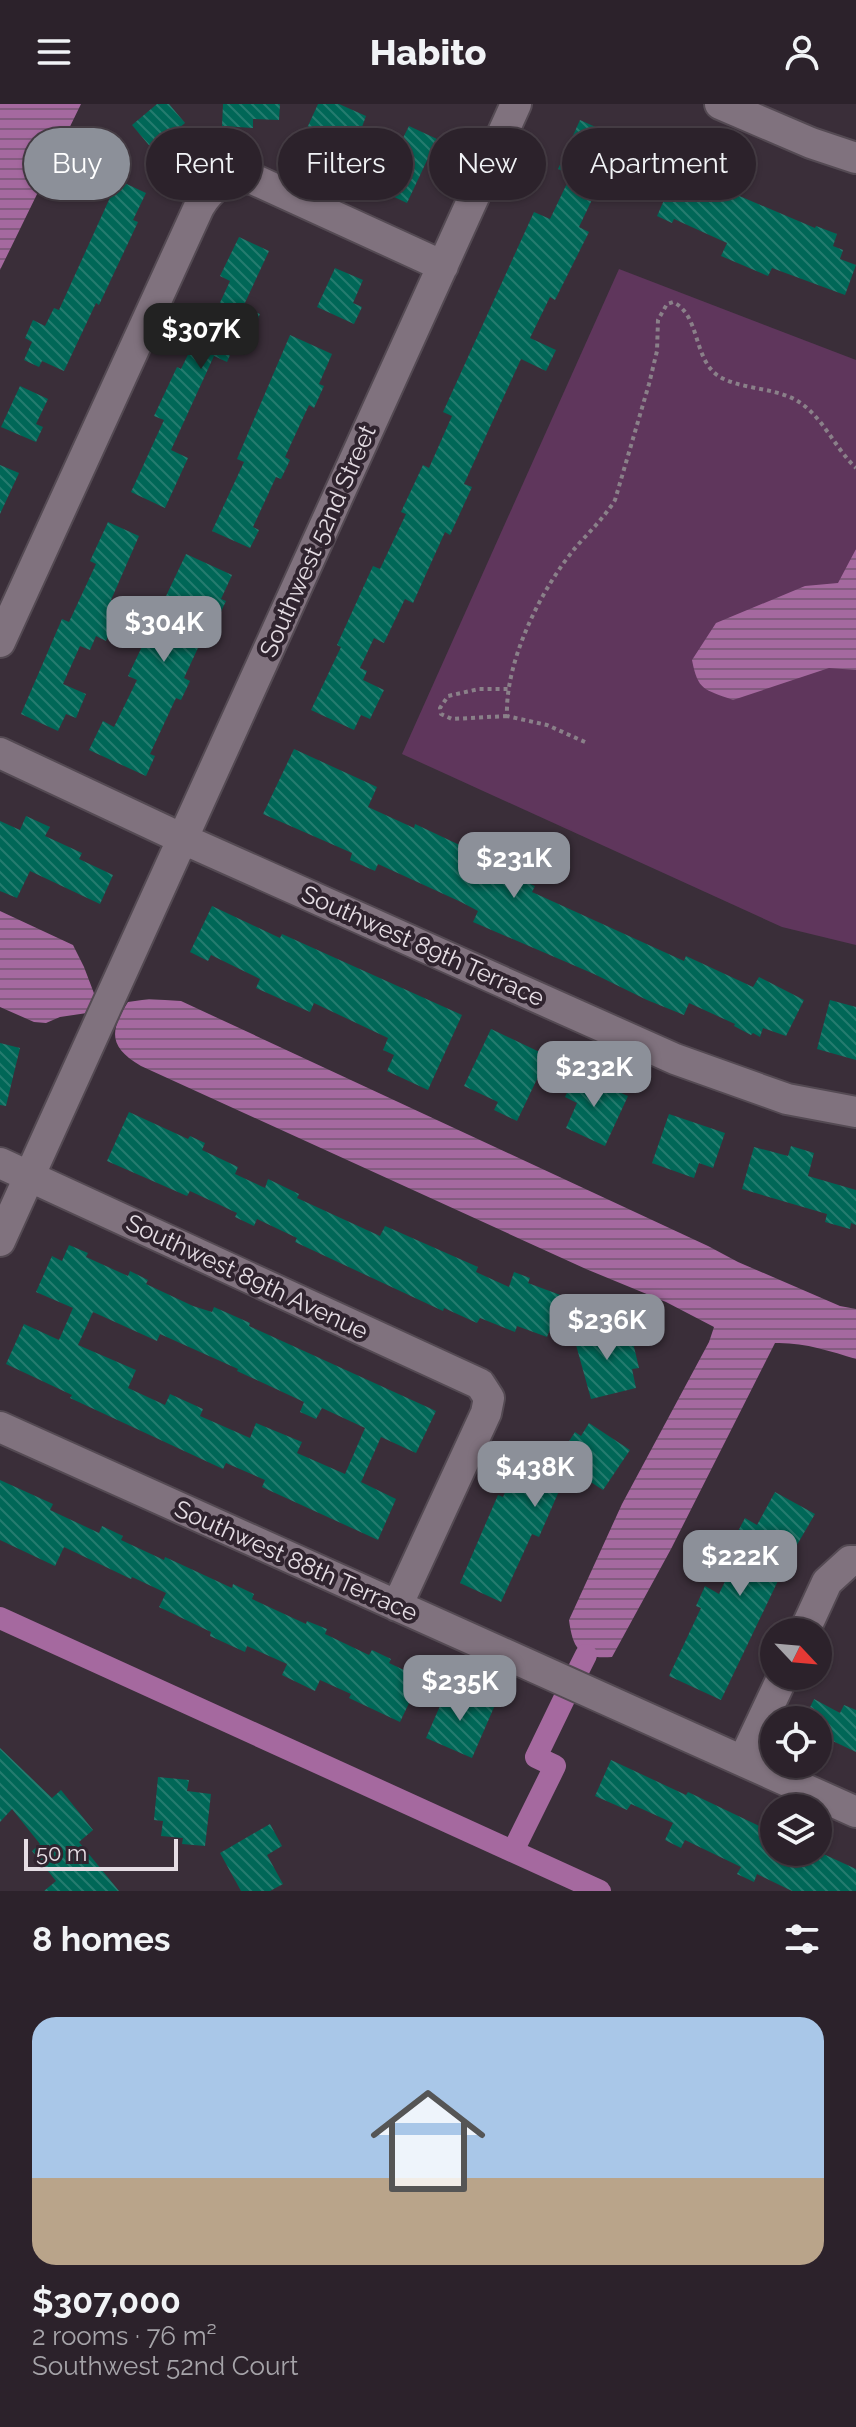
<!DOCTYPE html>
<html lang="en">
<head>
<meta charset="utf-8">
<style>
  body { margin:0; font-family:Raleway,sans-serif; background:#342a33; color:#f1f3f6; height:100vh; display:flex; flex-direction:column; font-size:30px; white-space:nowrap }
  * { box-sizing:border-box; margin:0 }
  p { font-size:26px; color:#a6a4a9 }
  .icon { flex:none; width:44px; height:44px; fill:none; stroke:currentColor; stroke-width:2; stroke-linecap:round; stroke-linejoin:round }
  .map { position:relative; height:1787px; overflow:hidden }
  .sheet { display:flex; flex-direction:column; background:#2c222b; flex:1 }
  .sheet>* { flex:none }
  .banner { position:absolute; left:24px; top:24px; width:808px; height:72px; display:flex; gap:16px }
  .needle { width:52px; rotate:116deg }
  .controls { position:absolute; left:760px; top:1514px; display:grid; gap:16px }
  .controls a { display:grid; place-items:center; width:72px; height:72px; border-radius:50%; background:#2c222b; box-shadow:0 2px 6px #0004,0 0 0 2px #483f47; font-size:40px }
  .scale { position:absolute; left:24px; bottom:20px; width:154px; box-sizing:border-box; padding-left:8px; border:4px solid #e5dde4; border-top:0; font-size:22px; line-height:28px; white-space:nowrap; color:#e5dde4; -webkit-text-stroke:6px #30242f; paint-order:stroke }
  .price { position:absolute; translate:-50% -68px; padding:0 18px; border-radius:16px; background:#8c9099; color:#fff; font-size:26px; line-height:52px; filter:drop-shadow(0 2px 4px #0008) }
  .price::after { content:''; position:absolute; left:50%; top:48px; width:24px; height:18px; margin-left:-12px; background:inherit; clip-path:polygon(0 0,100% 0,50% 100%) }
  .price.active { background:#222; color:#fff }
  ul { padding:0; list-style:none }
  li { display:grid; align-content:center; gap:16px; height:424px; padding:0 32px }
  li span { display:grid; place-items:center; height:248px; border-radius:24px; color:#555 }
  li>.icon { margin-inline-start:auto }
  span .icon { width:144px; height:144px; fill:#fffc; stroke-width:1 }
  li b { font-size:34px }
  h2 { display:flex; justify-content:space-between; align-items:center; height:96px; padding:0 32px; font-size:34px }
  .chip { padding:0 28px; border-radius:36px; background:#2c222b; box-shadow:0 2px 6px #0004,0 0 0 2px #483f47; font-size:28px; line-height:72px }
  .chip.active { background:#8c9099; color:#fff }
  header { display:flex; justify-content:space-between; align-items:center; height:104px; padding:0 32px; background:#2c222b; font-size:36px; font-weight:800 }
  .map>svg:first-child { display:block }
</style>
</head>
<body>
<header><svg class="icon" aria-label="menu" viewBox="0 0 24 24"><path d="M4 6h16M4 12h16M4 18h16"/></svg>Habito<svg class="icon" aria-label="person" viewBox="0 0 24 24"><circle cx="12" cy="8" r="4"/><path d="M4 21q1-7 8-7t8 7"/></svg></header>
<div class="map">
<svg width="856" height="1787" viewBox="0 0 856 1787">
  <defs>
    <pattern id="water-rules" width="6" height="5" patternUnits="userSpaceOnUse" patternTransform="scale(2)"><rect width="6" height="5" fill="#a5699f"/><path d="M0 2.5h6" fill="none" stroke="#835b7f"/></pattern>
    <pattern id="building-back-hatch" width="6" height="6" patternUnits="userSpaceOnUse" patternTransform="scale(2)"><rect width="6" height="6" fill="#006757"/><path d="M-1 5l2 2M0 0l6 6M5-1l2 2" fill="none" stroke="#257c6f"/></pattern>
  </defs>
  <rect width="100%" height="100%" fill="#3a2e39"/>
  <path fill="#5f365c" d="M 619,165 L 856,256 L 856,841 L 782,823 L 402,650 Z"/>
  <path fill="url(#water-rules)" d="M 0,0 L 81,0 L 0,166 Z
    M 856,445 L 856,566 L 829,564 L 733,596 C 704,585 698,587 692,556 L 716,519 L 805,482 L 838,479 Z
    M 0,807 L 73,841 L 84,863 L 95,892 L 87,909 L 60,913 L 46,919 L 34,918 L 0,903 Z
    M 149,895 L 181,897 L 708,1142 L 738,1158 L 840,1202 L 856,1205 L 856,1255 C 830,1247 803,1238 775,1239 L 671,1445 L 612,1553 C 581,1555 573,1547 569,1516 L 622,1400 L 709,1238 L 714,1223 L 666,1198 L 586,1165 L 141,962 C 109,943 109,928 128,898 Z"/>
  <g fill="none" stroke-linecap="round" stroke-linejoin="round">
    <path stroke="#a5699f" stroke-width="22" d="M 0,1514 L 600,1787
      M 578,1567 L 586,1551
      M 513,1747 L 555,1662 L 536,1653 L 565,1593"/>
  </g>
  <path fill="url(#building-back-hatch)" fill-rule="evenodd" d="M 157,0 L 169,0 L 185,19 L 153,46 L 132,21 Z
    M 223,0 L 280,0 L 279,16 L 253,15 L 253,24 L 222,22 Z
    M 318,0 L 339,0 L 366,12 L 362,23 L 400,40 L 409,22 L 437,35 L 407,99 L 362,78 L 366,69 L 320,48 L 318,53 L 298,44 Z
    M 580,16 L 631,39 L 609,88 L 598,83 L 579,123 L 589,128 L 555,196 L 550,193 L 530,234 L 556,246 L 546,267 L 521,255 L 464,380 L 472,383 L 450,431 L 445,428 L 413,499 L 405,495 L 384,539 L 374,534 L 360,564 L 367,567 L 363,576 L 384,586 L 370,615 L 361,611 L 354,626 L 311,606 L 341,543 L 337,541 L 373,462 L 380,465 L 406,410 L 401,408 L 423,361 L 429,364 L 452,312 L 443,308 L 534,108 L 550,115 L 571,71 L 558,65 Z
    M 680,60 L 732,84 L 730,88 L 815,124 L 816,122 L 837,130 L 833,142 L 843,146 L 840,155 L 856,161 L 845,191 L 772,164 L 768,172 L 721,152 L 727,139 L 674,115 L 672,119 L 657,112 Z
    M 118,76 L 146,89 L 133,116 L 138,118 L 99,201 L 96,199 L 64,267 L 42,257 L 39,263 L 24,256 L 32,238 L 25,234 L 33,216 L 45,222 L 54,204 L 59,206 Z
    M 239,133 L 269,147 L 243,203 L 260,210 L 243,246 L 234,242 L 227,258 L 214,252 L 171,346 L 188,354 L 165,404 L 131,388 L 164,316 L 154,312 L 177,263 L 181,265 L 200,226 L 206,229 L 230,177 L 220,172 Z
    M 335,164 L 363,176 L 353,199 L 362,203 L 354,220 L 317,203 Z
    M 290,231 L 332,250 L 319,280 L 324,282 L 314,304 L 309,301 L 285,353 L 290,356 L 281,375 L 276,373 L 253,423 L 259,426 L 250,444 L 212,427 L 244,358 L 237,355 Z
    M 20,282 L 48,295 L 36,320 L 43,323 L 36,338 L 1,323 Z
    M 0,361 L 19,369 L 0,410 Z
    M 108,418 L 139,432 L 111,496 L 113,497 L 108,508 L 117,513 L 106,537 L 96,532 L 90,546 L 80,542 L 63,580 L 86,590 L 76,614 L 66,610 L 58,627 L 21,610 L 62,515 L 69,518 L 96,460 L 90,457 Z
    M 186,450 L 232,471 L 221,495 L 226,497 L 216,518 L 211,516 L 184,574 L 190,577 L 181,596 L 176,594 L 150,650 L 155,652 L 146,672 L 89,646 L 103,617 L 114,623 L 137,576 L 128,572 Z
    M 294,645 L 377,683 L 368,703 L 414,724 L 415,720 L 483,752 L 493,729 L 516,740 L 503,768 L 535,782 L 532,788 L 684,857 L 686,852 L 753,883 L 759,873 L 804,896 L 786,932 L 763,924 L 760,933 L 753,929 L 751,931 L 734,922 L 735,920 L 689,899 L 684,911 L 647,896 L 594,870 L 473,818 L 478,807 L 461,798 L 378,760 L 375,767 L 350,756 L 352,749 L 263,710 Z
    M 26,712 L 50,723 L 45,732 L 82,749 L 79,755 L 113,771 L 100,800 L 30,767 L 17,794 L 0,787 L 0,717 L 20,726 Z
    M 212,802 L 280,834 L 282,830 L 462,911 L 428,986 L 387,967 L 394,951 L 383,946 L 388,934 L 314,899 L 310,908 L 256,884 L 260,875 L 211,851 L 208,857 L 190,848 Z
    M 830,896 L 856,903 L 856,956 L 817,945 Z
    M 491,925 L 548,952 L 517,1017 L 494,1006 L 498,998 L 464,982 Z
    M 0,939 L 20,944 L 6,1002 L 0,1001 Z
    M 576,969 L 628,992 L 605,1042 L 566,1024 L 577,999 L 565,993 Z
    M 129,1008 L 188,1035 L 190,1032 L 205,1039 L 202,1046 L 238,1063 L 235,1070 L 265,1084 L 268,1075 L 299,1090 L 297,1094 L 380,1132 L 385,1122 L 478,1163 L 476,1168 L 509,1183 L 514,1168 L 530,1174 L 528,1179 L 563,1192 L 547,1233 L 517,1222 L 515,1228 L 480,1214 L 477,1219 L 444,1204 L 443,1207 L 295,1138 L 297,1134 L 257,1115 L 254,1122 L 235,1113 L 237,1109 L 190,1087 L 187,1092 L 107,1057 Z
    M 669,1010 L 725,1029 L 713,1064 L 699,1059 L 694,1074 L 652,1059 Z
    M 791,1042 L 814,1049 L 808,1072 L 856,1086 L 856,1121 L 851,1119 L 850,1125 L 825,1118 L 827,1110 L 742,1085 L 754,1043 L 788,1052 Z
    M 69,1141 L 88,1149 L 86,1153 L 128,1172 L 130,1167 L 148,1176 L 146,1180 L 193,1202 L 212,1208 L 214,1203 L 250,1219 L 249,1222 L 436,1307 L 416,1349 L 381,1333 L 366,1367 L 361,1378 L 396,1395 L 378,1436 L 262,1383 L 265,1376 L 226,1359 L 223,1365 L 70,1294 L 72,1291 L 6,1260 L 24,1220 L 59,1236 L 73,1204 L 36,1188 L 52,1152 L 62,1157 ZM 93,1208 L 157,1237 L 160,1230 L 238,1265 L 237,1267 L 304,1298 L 300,1308 L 316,1315 L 322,1304 L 365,1324 L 345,1370 L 297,1349 L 302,1338 L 256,1319 L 250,1334 L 200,1312 L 203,1305 L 170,1290 L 165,1301 L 128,1284 L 136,1266 L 78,1241 Z
    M 596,1225 L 598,1233 L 630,1226 L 639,1264 L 632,1265 L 636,1284 L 591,1295 L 573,1230 Z
    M 589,1319 L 630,1346 L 603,1386 L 569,1364 L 539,1433 L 532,1430 L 501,1498 L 460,1479 L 498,1391 L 503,1393 L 516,1364 L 544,1376 L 575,1328 L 581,1332 Z
    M 0,1376 L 53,1400 L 50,1406 L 99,1429 L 102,1422 L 123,1432 L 121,1436 L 164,1456 L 165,1453 L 232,1484 L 233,1480 L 254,1490 L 252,1495 L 306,1520 L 307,1517 L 327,1525 L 325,1530 L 369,1551 L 372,1546 L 391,1555 L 389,1559 L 421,1574 L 400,1618 L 349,1594 L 351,1590 L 320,1576 L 315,1587 L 282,1571 L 287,1560 L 247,1542 L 245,1548 L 210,1532 L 211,1528 L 159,1503 L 166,1489 L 132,1473 L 131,1475 L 64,1443 L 55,1462 L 0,1436 Z
    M 775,1388 L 815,1410 L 787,1458 L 721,1596 L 669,1572 L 701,1504 L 696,1502 L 705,1482 L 719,1490 L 745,1435 L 736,1431 L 745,1414 L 757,1421 Z
    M 446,1588 L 453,1588 L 473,1597 L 475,1593 L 495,1601 L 472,1654 L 426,1634 Z
    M 814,1595 L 840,1609 L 844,1601 L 856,1606 L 856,1648 L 818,1630 L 818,1616 L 804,1616 Z
    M 0,1644 L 52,1694 L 61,1686 L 93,1726 L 79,1738 L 119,1787 L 44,1787 L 56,1777 L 32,1747 L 40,1740 L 12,1705 L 0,1718 Z
    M 611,1656 L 686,1691 L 688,1688 L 774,1729 L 774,1748 L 819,1748 L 856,1765 L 856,1787 L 792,1787 L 757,1770 L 754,1778 L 737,1770 L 741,1763 L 685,1736 L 681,1744 L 665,1736 L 673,1719 L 631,1700 L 627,1706 L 595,1692 Z
    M 158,1673 L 189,1676 L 187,1687 L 211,1690 L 205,1742 L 182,1740 L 183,1734 L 161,1732 L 163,1717 L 154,1716 Z
    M 270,1720 L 282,1742 L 267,1751 L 283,1780 L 270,1787 L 241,1787 L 220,1749 Z"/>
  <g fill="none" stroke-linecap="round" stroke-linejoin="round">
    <defs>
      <path id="minor" d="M 720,0 L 811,39 L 856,54
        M 0,538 L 199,103 C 211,82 231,69 255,76 L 443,162
        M 0,649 L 183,735 L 675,955 L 787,995 L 856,1008
        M 0,1059 L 480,1280 L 489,1294
        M 0,1137 L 516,0
        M 0,1323 L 856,1708
        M 397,1502 L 486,1309 L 489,1294
        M 804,1528 L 827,1478 L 850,1457 L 856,1457
        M 743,1657 L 783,1572"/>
    </defs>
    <use href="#minor" stroke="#544a53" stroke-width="34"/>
    <path stroke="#8a8089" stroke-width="4" stroke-dasharray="4 4" stroke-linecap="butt" d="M 507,612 L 452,615 L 441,610 L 440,604 L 448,592 L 479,585 L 508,585
      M 585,638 L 547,621 L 507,612 C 505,557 541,485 576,443 C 590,427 604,414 615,396 L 649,280 L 657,247 L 658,216 L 667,200 L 673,198 C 700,211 693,253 717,271 C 737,285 771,283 794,295 C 822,310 833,342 856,364"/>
    <use href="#minor" stroke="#80727e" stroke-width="30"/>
  </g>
  <g text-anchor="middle" stroke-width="8" stroke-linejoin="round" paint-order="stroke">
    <g font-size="24" fill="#e5dde4" stroke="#30242f">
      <text transform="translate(318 437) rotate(-66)" y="8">Southwest 52nd Street</text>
      <text transform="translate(423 842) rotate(24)" y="8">Southwest 89th Terrace</text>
      <text transform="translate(247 1173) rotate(25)" y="8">Southwest 89th Avenue</text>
      <text transform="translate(296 1457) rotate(24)" y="8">Southwest 88th Terrace</text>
    </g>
  </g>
</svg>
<div class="controls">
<a><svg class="needle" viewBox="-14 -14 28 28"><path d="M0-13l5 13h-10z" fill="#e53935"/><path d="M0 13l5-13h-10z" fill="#a6a4a9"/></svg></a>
<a><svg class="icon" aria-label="locate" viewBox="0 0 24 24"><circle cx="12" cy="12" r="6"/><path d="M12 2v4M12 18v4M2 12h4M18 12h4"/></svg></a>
<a><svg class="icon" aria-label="layers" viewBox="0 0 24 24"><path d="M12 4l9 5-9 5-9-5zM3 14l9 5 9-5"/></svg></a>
</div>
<div class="scale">50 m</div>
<b class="price active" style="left:201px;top:267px">$307K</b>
<b class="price" style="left:164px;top:560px">$304K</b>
<b class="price" style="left:514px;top:796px">$231K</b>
<b class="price" style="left:594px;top:1005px">$232K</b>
<b class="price" style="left:607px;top:1258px">$236K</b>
<b class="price" style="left:535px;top:1405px">$438K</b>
<b class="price" style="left:740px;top:1494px">$222K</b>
<b class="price" style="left:460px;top:1619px">$235K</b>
<div class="banner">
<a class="chip active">Buy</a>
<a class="chip">Rent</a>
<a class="chip">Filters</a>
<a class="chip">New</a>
<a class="chip">Apartment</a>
</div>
</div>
<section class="sheet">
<h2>8 homes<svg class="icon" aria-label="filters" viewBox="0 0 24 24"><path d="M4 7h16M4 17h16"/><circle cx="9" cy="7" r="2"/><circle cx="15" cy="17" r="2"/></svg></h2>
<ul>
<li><span style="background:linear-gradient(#a9c7e8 65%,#b9a48a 0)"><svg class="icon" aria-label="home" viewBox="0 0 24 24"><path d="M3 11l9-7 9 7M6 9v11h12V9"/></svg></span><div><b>$307,000</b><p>2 rooms · 76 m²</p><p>Southwest 52nd Court</p></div></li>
</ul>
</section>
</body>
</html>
